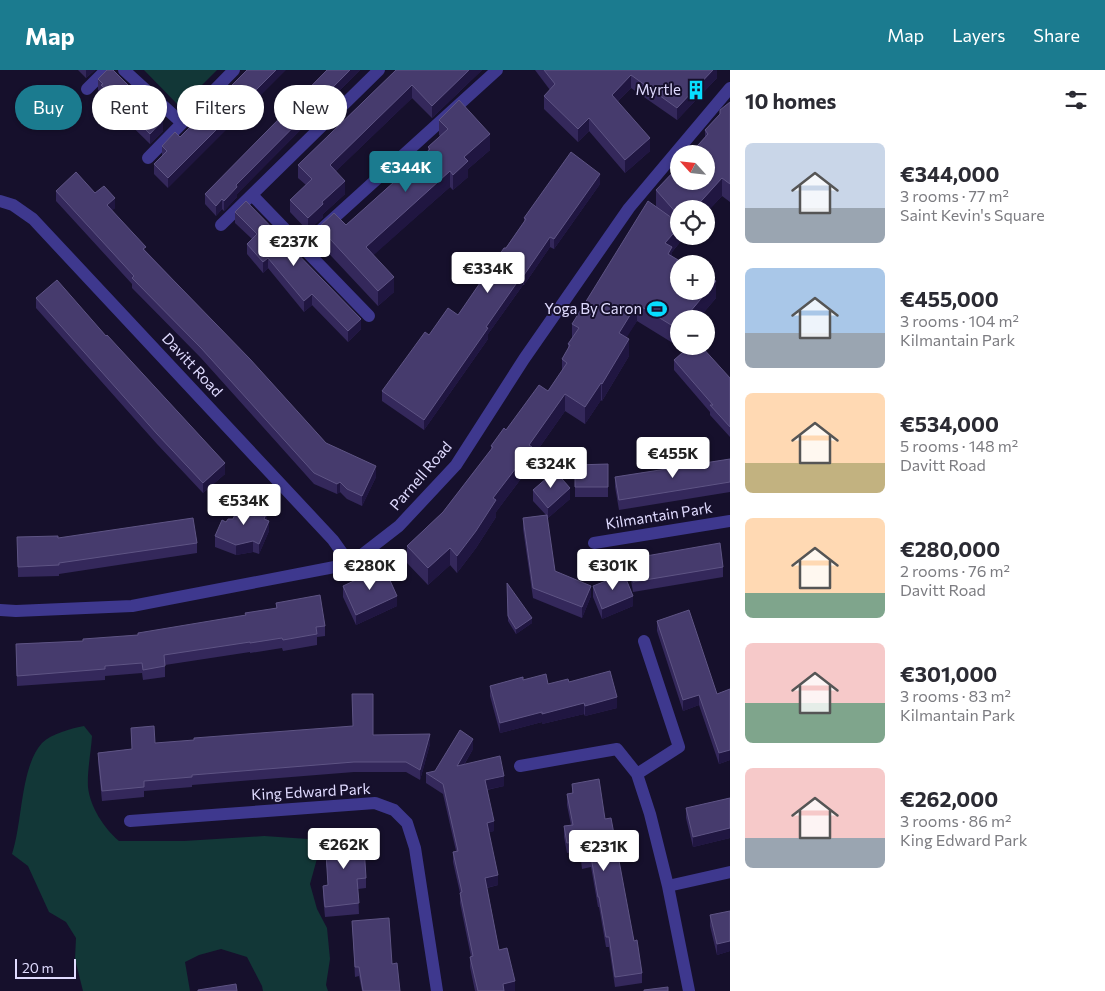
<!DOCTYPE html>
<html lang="en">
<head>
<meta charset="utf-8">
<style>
  body { margin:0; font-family:Commissioner,sans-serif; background:#f2f2f3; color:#2b2b33; height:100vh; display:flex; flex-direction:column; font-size:19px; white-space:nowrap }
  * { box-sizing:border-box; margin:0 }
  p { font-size:16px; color:#7c7c81 }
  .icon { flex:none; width:28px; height:28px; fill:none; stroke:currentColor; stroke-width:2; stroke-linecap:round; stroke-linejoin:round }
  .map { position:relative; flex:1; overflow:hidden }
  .panel { display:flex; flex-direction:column; background:#fff; width:375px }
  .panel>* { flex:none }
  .hud { position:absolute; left:15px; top:15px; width:475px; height:45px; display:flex; gap:10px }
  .needle { width:32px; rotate:297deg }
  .buttons { position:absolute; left:670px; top:75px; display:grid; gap:10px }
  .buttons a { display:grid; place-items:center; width:45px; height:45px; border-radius:50%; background:#fff; box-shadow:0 1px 4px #0004; font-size:25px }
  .scale { position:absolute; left:15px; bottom:12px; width:61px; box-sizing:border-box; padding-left:5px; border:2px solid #e0dbff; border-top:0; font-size:14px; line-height:18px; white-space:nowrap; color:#e0dbff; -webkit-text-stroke:4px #16102c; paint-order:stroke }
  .price { position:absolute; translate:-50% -42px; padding:0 11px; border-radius:5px; background:#fff; color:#222; font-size:16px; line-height:32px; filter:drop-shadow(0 1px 2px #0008) }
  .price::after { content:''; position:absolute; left:50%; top:30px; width:15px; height:11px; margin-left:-8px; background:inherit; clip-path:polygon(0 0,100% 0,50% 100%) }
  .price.on { background:#1b7b8f; color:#fff }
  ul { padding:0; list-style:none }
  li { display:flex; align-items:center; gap:15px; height:125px; padding:0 15px }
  li span { display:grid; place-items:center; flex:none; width:140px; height:100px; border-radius:8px; color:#555 }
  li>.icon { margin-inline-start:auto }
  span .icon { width:60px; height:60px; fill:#fffc; stroke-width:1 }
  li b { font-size:21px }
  h2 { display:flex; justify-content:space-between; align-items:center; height:60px; padding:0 15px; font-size:21px }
  .pill { padding:0 18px; border-radius:22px; background:#fff; box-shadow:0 1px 4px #0004; font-size:18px; line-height:45px }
  .pill.on { background:#1b7b8f; color:#fff }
  header { display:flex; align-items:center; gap:30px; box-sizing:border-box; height:70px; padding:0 25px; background:#1b7b8f; color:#fff }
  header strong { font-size:24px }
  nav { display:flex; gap:28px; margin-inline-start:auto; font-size:18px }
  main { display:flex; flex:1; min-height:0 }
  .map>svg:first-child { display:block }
</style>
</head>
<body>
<header>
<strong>Map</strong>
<nav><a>Map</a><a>Layers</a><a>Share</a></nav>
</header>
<main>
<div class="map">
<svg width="730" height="921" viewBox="0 0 730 921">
  <rect width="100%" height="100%" fill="#16102c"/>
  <path fill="#123737" d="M 144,0 L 217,0 L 180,37 Z
    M 84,656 L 92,666 C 91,682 87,701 88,717 C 90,737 104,758 119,771 L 184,771 L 264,766 L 308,769 L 318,785 L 310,814 L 317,839 L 327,858 L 330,889 L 326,915 L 328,921 L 263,921 L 262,916 L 247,887 L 221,879 L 199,885 L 185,892 L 190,921 L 83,921 L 75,889 L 76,868 L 66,852 L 49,842 L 28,796 L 12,784 C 23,751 20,698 42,673 C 51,664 72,658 84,656 Z"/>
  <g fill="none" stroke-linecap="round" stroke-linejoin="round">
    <path stroke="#3e388e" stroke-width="12" d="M 124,0 L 182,53
      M 87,19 L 106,0
      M 148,88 L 234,0
      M 252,125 L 369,246
      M 0,131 L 13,135 L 33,149 L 333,470 L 350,494
      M 221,155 L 379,0
      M 303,176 L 497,0
      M 594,473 L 730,451
      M 0,540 L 16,541 L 132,536 L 350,494 L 399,456 L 456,395 L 524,289 L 629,138 L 730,18
      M 520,696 L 617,679 L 637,704 L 650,744 L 668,816 L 689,921
      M 637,704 L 679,677 L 644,571
      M 130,751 L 375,733 L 394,740 L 407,753 L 415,778 L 437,921
      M 668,816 L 730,802"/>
  </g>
  <path fill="#34285b" d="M 78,0 L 95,0 L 86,8 Z
    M 327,0 L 360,0 L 237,124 L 237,127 L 224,141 L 222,139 L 216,146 L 205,134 L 205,124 Z
    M 396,0 L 482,0 L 432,48 L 412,28 L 336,101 L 345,124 L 323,144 L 323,147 L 308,161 L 290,142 L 290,130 L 306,115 L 298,108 L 298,95 Z
    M 535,0 L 717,0 L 717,8 L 677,50 L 631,18 L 618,31 L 650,81 L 625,103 L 589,61 L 578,72 L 544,39 L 544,26 L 550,20 Z
    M 98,9 L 163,61 L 150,74 L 101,26 L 101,23 L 98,20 Z
    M 730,32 L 730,132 L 722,126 L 706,143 L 706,139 L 679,139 L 679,166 L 681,166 L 681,171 L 672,182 L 672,186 L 716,228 L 676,275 L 637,251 L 626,267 L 629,286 L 602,331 L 601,330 L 585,354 L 565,341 L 532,388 L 532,394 L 496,442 L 496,447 L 476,478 L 457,503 L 450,495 L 428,515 L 407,493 L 407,476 L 443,442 L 491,380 L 491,376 L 506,360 L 548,321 L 562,301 L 562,289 L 568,279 L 568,274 L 572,269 L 572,254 L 656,137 L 656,120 L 705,67 L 705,60 L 720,44 L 720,40 Z
    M 439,50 L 490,80 L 468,99 L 468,107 L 453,120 L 450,117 L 373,185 L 394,222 L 378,236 L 319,173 L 319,157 L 346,155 L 404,103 L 428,81 L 428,77 L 440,66 L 439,65 Z
    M 175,62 L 168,118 L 154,104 L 154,94 L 162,86 L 162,76 Z
    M 600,114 L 554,179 L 550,177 L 524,215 L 523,215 L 488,264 L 488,269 L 424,360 L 382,331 L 382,321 L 429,265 L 458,245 L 524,152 L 524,148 Z
    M 56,121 L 115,138 L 112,140 L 146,181 L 326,373 L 376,407 L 362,436 L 347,429 L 340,422 L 337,424 L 314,414 L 201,288 L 132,218 L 132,214 L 56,131 Z
    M 235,142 L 361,259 L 348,272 L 312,235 L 304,242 L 268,198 L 263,203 L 247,184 L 247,174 L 252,169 L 235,153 Z
    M 36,228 L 225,404 L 203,423 L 157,374 L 36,238 Z
    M 674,290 L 730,308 L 730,367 L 710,345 L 710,342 L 674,300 Z
    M 730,389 L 730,422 L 619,440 L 615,417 L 615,407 Z
    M 608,394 L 608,427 L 575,427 L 575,395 Z
    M 533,420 L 570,429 L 548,448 L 547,447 L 555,501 L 591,526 L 582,548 L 533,528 L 523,459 L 523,448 L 546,445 L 533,431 Z
    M 233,449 L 267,450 L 269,461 L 259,484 L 253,482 L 236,485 L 215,477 L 215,466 L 226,452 Z
    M 17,467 L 197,473 L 197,483 L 59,504 L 59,506 L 18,507 Z
    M 629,489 L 723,497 L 723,507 L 633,522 L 629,499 Z
    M 507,513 L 532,553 L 516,564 L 508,551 Z
    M 343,516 L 397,536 L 356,555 L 343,527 Z
    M 593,516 L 633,536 L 602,549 L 593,527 Z
    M 276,533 L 325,556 L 325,566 L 317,567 L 317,575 L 283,581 L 282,578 L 250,583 L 250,582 L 165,595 L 165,607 L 143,610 L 142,603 L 105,606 L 105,610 L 17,616 L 16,574 L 83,571 L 138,565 L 245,546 L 276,538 Z
    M 657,551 L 717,624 L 730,619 L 730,690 L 719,694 L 699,635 L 683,641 L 657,561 Z
    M 523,610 L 548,614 L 569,612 L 617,638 L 585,646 L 584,644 L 542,654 L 542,652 L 500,663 L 490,626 L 490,616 Z
    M 131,658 L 155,673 L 373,665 L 430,674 L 420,710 L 406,702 L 354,702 L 192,715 L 192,717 L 144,721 L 144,727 L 102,731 L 98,692 L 98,683 L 132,679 Z
    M 473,679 L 464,695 L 504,716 L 487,720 L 494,761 L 489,762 L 498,815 L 487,818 L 499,880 L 515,921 L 475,921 L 470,897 L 470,887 L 471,887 L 460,833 L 460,823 L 453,792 L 453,782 L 456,781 L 443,724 L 426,713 L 426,703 L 435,701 Z
    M 572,714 L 605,749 L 634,871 L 642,903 L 642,913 L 615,917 L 609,877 L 606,877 L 599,837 L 598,837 L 591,797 L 582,799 L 580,781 L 567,783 L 564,767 L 564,756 L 571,755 L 567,735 L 567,724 L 572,724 Z
    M 730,728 L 730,768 L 693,777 L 686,748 L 686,738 Z
    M 325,767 L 366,808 L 366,818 L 358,819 L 359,844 L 325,847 L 323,826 L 323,816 L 328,815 Z
    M 730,841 L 730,881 L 717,885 L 710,856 L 710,845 Z
    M 352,851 L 392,894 L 400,921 L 362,921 L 359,906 L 355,907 Z"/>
  <path fill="#201641" d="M 86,0 L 95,0 L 86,8 Z
    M 276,0 L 286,0 L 168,118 L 168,108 Z
    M 350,0 L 360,0 L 237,124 L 237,127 L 224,141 L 224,131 L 236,115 Z
    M 469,0 L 482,0 L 432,48 L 432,36 Z
    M 713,0 L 717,0 L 717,8 L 677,50 L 677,38 Z
    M 631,5 L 631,18 L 612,37 L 612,25 Z
    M 412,15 L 412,28 L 330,107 L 330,95 Z
    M 589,48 L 589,61 L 578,72 L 578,59 Z
    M 163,50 L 163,61 L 150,74 L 150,64 Z
    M 490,64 L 490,80 L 468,99 L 468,107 L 453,120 L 453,105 L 464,87 Z
    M 650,68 L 650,81 L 625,103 L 625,90 Z
    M 450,101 L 450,117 L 366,192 L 366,177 Z
    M 600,104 L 600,114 L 554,179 L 554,169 Z
    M 722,108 L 722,126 L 706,143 L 706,139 L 694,139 Z
    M 345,111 L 345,124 L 323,144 L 323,147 L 308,161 L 308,148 L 322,132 Z
    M 115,128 L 115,138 L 107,145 L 107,135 Z
    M 222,129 L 222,139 L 216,146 L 216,136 Z
    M 679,157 L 679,166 L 681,166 L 681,171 L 672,182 L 672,194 L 668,187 L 665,173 Z
    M 550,167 L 550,177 L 524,215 L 524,205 Z
    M 268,188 L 268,198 L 263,203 L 263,192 Z
    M 523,204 L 523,215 L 488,264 L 488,269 L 424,360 L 424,350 L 486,257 Z
    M 394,207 L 394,222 L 378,236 L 378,221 Z
    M 716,211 L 716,228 L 698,249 L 684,249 Z
    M 312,224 L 312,235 L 304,242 L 304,231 Z
    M 637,234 L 637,251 L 619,280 L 619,263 Z
    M 361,249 L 361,259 L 348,272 L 348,261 Z
    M 679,255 L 679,272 L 676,275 L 676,258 Z
    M 629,269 L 629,286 L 602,331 L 602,314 Z
    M 601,313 L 601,330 L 585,354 L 585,337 Z
    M 565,324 L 565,341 L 532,388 L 532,394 L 496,442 L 496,447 L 476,478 L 457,503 L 457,486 L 493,428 L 529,375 Z
    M 225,393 L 225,404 L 203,423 L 203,413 Z
    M 376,396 L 376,407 L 362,436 L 362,426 Z
    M 340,412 L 340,422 L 337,424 L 337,414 Z
    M 570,418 L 570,429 L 548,448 L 548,438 Z
    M 267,442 L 267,452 L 264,449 Z
    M 269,451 L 269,461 L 259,484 L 259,474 Z
    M 253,471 L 253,482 L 236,485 L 236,475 Z
    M 450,478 L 450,495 L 428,515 L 428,498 Z
    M 591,516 L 591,526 L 582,548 L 582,537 Z
    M 397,526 L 397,536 L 356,555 L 356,545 Z
    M 633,526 L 633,536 L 602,549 L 602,539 Z
    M 532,548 L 532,553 L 516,564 L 516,559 Z
    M 699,625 L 699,635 L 683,641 L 683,630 Z
    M 617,627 L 617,638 L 585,646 L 585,636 Z
    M 584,633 L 584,644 L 542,654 L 542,644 Z
    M 542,642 L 542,652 L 500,663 L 500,653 Z
    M 430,664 L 430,674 L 420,710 L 420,700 Z
    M 473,669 L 473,679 L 457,706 L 457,696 Z
    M 730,680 L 730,690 L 719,694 L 719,683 Z
    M 504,706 L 504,716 L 485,720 L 485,710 Z
    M 494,751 L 494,761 L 487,763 L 487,753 Z
    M 730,758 L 730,768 L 693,777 L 693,767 Z
    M 498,805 L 498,815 L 485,818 L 485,808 Z
    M 730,871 L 730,881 L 717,885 L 717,874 Z
    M 515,911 L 515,921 L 503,921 L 503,914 Z"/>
  <path fill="#463b6d" stroke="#5e5484" d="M 107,0 L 113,0 L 163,50 L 150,64 L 101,15 L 103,14 L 98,9 Z
    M 247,0 L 276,0 L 168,108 L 154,94 L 167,81 L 162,76 L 175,62 L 180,67 Z
    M 327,0 L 350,0 L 236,115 L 237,117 L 224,131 L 222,129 L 216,136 L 205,124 Z
    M 396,0 L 469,0 L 432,36 L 412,15 L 330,95 L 345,111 L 322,132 L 323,134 L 308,148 L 290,130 L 312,109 L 298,95 Z
    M 544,0 L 713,0 L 677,38 L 631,5 L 612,25 L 650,68 L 625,90 L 589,48 L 578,59 L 544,26 L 555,14 Z
    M 459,30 L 490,64 L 464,87 L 468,91 L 453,105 L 450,101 L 366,177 L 394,207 L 378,221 L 319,157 L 334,143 L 346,155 L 404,103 L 430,79 L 428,77 L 448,59 L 439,50 Z
    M 730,32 L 730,114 L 722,108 L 694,139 L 679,139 L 679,146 L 656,120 L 679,96 L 679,111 L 706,111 L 706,84 L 690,84 L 708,64 L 705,60 L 720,44 L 720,40 Z
    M 571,82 L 600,104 L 554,169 L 550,167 L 524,205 L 523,204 L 486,257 L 488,258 L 424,350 L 382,321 L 425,262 L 429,265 L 448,238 L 458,245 L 504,178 L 506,178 L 526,149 L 524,148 Z
    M 76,102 L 95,123 L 104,116 L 115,128 L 107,135 L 146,177 L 143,179 L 250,289 L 326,373 L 376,396 L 362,426 L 347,419 L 340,412 L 337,414 L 314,403 L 201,278 L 132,208 L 134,206 L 56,121 Z
    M 246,131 L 361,249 L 348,261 L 312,224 L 304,231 L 268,188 L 263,192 L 247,174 L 257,164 L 235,142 Z
    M 648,131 L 679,153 L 679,157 L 665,173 L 672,177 L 668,184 L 685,194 L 679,194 L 679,221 L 706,221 L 706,206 L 716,211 L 684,249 L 679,249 L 679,255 L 676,258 L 637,234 L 619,263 L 629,269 L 602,314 L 601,313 L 585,337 L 565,324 L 529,375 L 532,377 L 493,428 L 496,430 L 476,461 L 457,486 L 450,478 L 428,498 L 407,476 L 443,442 L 493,377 L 491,376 L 504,358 L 506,360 L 539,315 L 548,321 L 567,293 L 562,289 L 570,275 L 568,274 L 579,258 L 572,254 Z
    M 57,210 L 106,266 L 107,265 L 225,393 L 203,413 L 157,364 L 36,228 Z
    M 690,276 L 701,276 L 730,308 L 730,357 L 710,335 L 713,335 L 674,290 Z
    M 730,389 L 730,412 L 619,430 L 615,407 Z
    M 608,394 L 608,417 L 575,417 L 575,395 Z
    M 555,401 L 570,418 L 548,438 L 533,420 Z
    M 243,432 L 267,442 L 264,449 L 269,451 L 259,474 L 253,471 L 236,475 L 215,466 L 222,450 L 226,452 L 228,449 L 233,449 L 236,442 L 239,442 Z
    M 547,445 L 555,501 L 591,516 L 582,537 L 533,518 L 523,448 Z
    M 193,448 L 197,473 L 59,493 L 59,495 L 18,497 L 17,467 L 58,466 L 58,468 Z
    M 720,473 L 723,497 L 633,512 L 629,489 Z
    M 384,497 L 397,526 L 356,545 L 343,516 Z
    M 624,504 L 633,526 L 602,539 L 593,516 Z
    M 507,513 L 532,548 L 516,559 L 508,546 Z
    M 320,525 L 325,556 L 316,557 L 317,564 L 283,570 L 282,568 L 250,573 L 250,572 L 164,585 L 165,596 L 143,600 L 142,593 L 105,596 L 105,599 L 17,606 L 16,574 L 83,571 L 83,569 L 138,565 L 138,563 L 246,545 L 245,543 L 277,538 L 276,533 Z
    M 689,540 L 717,624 L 730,619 L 730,680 L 719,683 L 699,625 L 683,630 L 657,551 Z
    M 610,601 L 617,627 L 585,636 L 584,633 L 542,644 L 542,642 L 500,653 L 490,616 L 523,607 L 523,610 L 546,604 L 548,614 L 568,609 L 569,612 Z
    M 352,624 L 373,624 L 373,665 L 430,664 L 420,700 L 406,692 L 354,692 L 192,705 L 192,707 L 144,711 L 144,717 L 102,721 L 98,683 L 132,679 L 131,658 L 154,656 L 155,673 L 194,670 L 194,668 L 353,656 Z
    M 460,660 L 473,669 L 457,696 L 500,686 L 504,706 L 485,710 L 494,751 L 487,753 L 498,805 L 485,808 L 499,880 L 507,878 L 515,911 L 503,914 L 504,921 L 478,921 L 470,887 L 473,886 L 460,823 L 462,822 L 453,782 L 458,781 L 443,714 L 426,703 L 435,701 Z
    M 599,709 L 605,749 L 611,748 L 634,871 L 637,870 L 642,903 L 615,907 L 609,867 L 606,867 L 599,827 L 598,827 L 591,787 L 582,788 L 580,771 L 567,773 L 564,756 L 573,755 L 567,724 L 573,723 L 572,714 Z
    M 730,728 L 730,758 L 693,767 L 686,738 Z
    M 358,765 L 359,776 L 364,776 L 366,808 L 357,809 L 359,833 L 325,837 L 323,816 L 328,815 L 325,767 Z
    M 730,841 L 730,871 L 717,874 L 710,845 Z
    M 389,848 L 392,894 L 397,893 L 400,921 L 363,921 L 359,897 L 355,897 L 352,851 Z
    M 236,914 L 237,921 L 198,921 L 198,920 Z
    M 668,917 L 668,921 L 644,921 L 644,920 Z"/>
  <defs>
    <symbol id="building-bare" viewBox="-9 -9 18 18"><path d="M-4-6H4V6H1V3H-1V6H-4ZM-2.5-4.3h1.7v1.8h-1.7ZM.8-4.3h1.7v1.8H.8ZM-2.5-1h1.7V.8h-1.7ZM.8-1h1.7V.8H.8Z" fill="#07ddff" stroke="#16102c" stroke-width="2.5" paint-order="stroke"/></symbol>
    <symbol id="stadium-bare" viewBox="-9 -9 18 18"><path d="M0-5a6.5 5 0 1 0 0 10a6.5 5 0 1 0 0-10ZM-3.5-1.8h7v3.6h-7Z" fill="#07ddff" stroke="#16102c" stroke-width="2.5" paint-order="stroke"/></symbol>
  </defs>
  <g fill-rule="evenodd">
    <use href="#building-bare" x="682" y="6" width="28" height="28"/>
    <use href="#stadium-bare" x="643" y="225" width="28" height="28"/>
  </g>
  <g text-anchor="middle" stroke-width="4" stroke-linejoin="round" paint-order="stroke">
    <g font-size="15" fill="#e0dbff" stroke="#16102c" text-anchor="end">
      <text x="681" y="25">Myrtle</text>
      <text x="642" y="244">Yoga By Caron</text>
    </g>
    <g font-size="15" fill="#e0dbff" stroke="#16102c">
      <text transform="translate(192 295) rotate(47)" y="5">Davitt Road</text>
      <text transform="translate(421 406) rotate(-49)" y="5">Parnell Road</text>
      <text transform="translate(659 446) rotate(-9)" y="5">Kilmantain Park</text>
      <text transform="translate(311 722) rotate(-3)" y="5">King Edward Park</text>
    </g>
  </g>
</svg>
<div class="buttons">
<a><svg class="needle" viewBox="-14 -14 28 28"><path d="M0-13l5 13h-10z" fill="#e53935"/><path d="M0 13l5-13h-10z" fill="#7c7c81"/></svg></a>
<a><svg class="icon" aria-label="locate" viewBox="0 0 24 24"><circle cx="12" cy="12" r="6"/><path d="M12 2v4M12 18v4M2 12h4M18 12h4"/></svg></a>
<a>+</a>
<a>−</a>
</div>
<div class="scale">20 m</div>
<b class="price on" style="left:406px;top:123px">€344K</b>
<b class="price" style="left:294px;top:197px">€237K</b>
<b class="price" style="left:488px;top:224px">€334K</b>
<b class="price" style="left:673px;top:409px">€455K</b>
<b class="price" style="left:551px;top:419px">€324K</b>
<b class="price" style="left:244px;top:456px">€534K</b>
<b class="price" style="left:370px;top:521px">€280K</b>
<b class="price" style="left:613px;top:521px">€301K</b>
<b class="price" style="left:344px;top:800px">€262K</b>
<b class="price" style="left:604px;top:802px">€231K</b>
<div class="hud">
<a class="pill on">Buy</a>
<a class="pill">Rent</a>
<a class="pill">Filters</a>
<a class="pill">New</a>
</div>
</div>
<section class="panel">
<h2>10 homes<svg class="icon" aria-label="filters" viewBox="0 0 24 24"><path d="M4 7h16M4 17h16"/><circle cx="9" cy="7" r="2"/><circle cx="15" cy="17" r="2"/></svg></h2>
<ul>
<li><span style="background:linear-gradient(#c9d6e8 65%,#9aa5b1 0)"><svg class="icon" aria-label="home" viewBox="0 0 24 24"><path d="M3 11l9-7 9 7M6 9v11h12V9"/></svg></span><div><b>€344,000</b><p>3 rooms · 77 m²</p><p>Saint Kevin's Square</p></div></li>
<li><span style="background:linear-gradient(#a9c7e8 65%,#9aa5b1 0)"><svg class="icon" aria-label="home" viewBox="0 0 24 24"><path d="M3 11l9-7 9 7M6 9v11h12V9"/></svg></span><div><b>€455,000</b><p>3 rooms · 104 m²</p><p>Kilmantain Park</p></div></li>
<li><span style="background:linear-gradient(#ffd9b3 70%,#c2b280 0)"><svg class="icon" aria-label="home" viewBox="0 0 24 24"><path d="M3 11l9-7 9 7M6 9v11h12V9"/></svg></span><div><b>€534,000</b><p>5 rooms · 148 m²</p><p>Davitt Road</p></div></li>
<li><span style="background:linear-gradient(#ffd9b3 75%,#7fa58c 0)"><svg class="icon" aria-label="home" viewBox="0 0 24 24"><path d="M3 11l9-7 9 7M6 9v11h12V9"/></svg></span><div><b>€280,000</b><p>2 rooms · 76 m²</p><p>Davitt Road</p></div></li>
<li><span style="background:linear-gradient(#f6c9c9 60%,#7fa58c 0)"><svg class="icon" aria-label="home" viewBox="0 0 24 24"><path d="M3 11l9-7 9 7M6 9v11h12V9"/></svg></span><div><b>€301,000</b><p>3 rooms · 83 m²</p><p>Kilmantain Park</p></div></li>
<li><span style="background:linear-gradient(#f6c9c9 70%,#9aa5b1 0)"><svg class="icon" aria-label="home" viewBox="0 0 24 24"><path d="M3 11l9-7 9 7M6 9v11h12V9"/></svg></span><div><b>€262,000</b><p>3 rooms · 86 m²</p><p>King Edward Park</p></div></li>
</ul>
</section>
</main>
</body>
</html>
